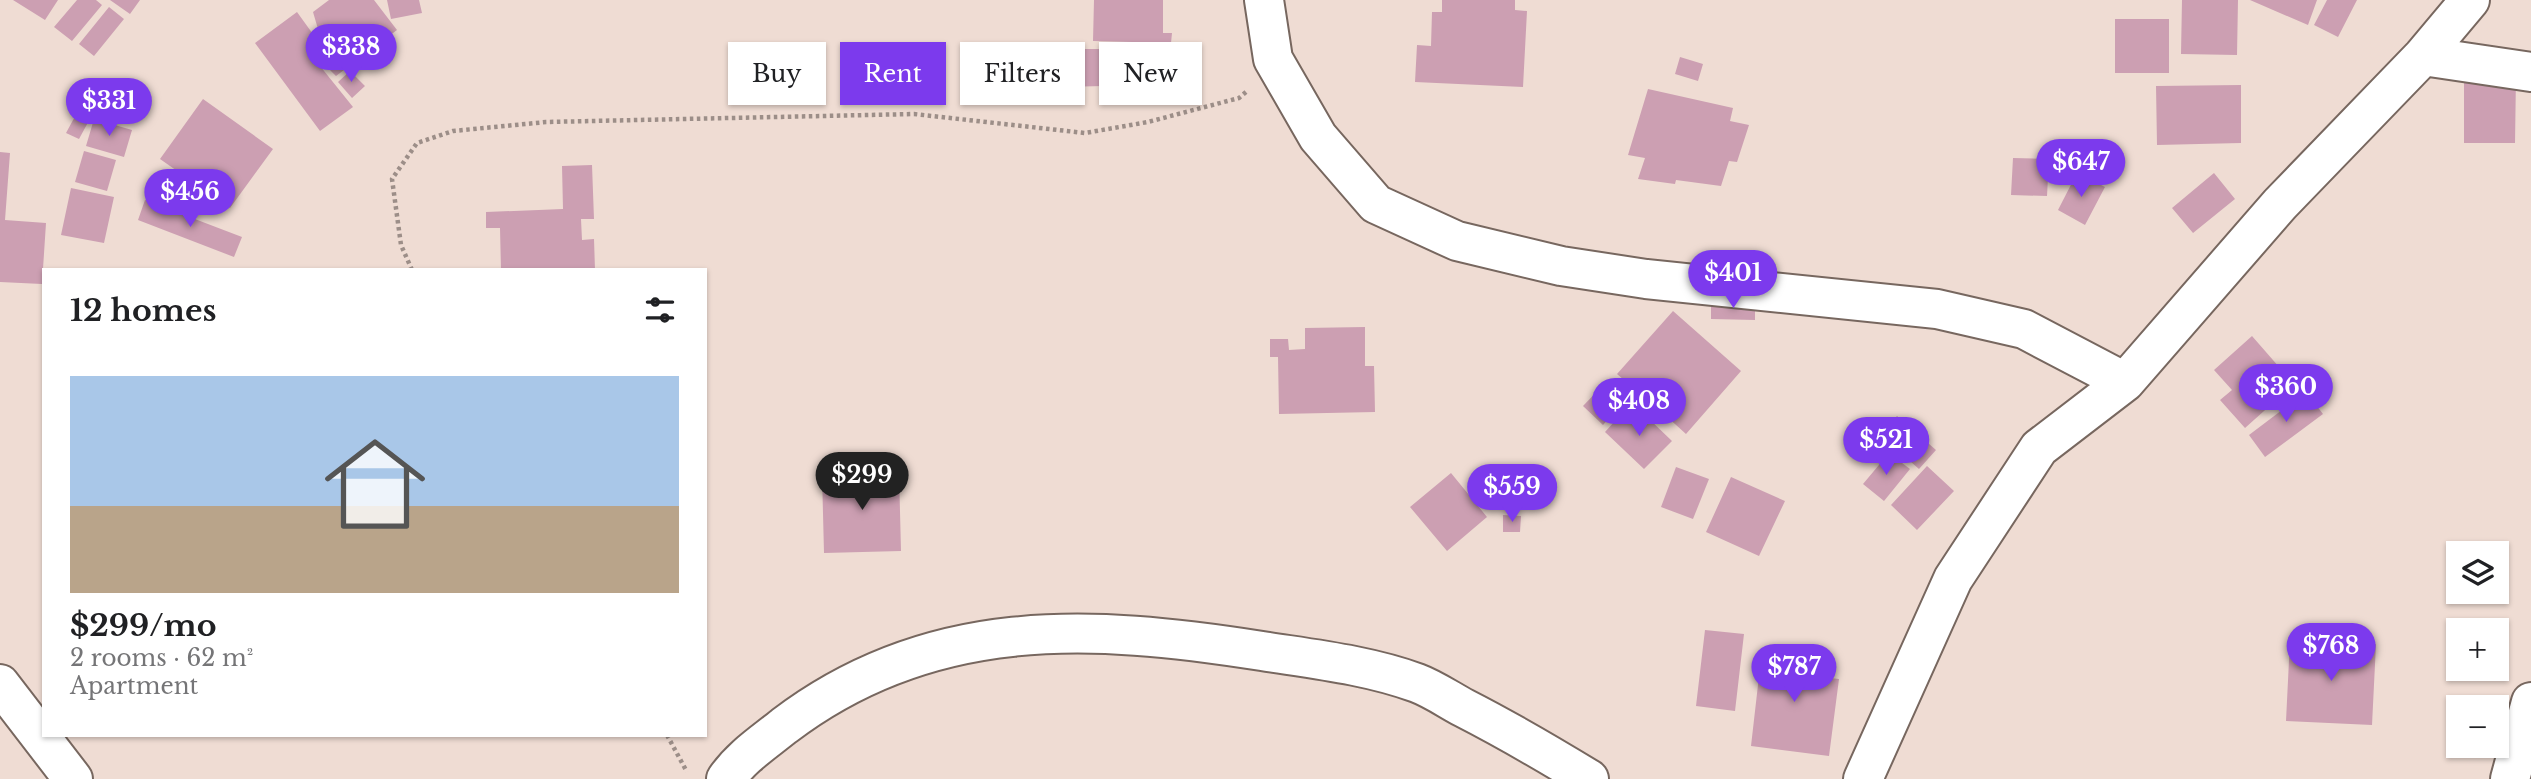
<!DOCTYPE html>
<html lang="en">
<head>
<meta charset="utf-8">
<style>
  body { margin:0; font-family:"Libre Baskerville",serif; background:#f6f6f6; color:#202124; height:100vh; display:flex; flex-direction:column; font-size:26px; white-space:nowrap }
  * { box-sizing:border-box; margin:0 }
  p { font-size:23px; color:#757577 }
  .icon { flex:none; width:38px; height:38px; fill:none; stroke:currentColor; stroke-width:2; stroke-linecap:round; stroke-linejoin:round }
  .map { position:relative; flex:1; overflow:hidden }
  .details { position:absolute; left:42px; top:268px; width:665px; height:469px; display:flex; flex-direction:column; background:#fff; border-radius:0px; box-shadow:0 2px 5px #0004 }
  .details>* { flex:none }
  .hud { position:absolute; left:728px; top:42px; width:665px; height:63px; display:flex; gap:14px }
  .fabs { position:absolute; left:2446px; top:541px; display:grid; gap:14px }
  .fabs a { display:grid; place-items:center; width:63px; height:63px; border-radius:0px; background:#fff; box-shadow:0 2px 5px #0004; font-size:35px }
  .price { position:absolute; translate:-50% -60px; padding:0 16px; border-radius:24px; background:#7c3aed; color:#fff; font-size:23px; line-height:46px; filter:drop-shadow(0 2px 4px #0008) }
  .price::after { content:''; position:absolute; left:50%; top:42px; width:21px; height:16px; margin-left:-10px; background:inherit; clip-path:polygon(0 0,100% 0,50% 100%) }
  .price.on { background:#222; color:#fff }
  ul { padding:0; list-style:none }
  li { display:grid; align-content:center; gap:14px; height:371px; padding:0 28px }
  li span { display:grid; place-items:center; height:217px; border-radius:0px; color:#555 }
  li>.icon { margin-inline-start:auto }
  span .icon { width:126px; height:126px; fill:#fffc; stroke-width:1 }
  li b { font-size:30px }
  h2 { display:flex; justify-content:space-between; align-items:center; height:84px; padding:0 28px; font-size:30px }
  .tag { padding:0 24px; border-radius:0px; background:#fff; box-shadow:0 2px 5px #0004; font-size:24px; line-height:63px }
  .tag.on { background:#7c3aed; color:#fff }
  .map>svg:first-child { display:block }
</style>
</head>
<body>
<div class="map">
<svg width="2531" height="779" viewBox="0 0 2531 779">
  <rect width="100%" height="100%" fill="#efdcd3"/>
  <path fill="#cc9fb2" d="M 13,0 L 58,0 L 45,20 Z
    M 77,0 L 96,0 L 102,5 L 72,41 L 54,27 Z
    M 110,0 L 140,0 L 130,14 Z
    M 329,0 L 374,0 L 397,30 L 336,76 L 330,70 L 313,12 Z
    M 387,0 L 419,0 L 422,13 L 391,19 Z
    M 1094,0 L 1163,0 L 1163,33 L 1172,33 L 1171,43 L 1093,41 Z
    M 1442,0 L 1515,0 L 1515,10 L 1527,11 L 1523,87 L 1415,82 L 1417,45 L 1431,46 L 1432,12 L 1442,12 Z
    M 2182,0 L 2238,0 L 2237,55 L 2181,54 Z
    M 2250,0 L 2317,0 L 2308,25 Z
    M 2327,0 L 2357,0 L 2338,37 L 2314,25 Z
    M 109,7 L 124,19 L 94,56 L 79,44 Z
    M 297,12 L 323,48 L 312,56 L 353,107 L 320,131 L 255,43 Z
    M 2115,19 L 2169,19 L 2169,73 L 2115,73 Z
    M 1063,49 L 1102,49 L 1103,86 L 1063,87 Z
    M 1680,57 L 1703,64 L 1698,81 L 1675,74 Z
    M 350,71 L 365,86 L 352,98 L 338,82 Z
    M 2464,76 L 2516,76 L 2515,143 L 2464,143 Z
    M 2241,85 L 2241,143 L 2157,145 L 2156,86 Z
    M 1648,89 L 1733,108 L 1730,121 L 1749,125 L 1737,162 L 1729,161 L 1721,186 L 1676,180 L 1675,184 L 1638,179 L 1645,158 L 1628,155 Z
    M 85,98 L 98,104 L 79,139 L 66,133 Z
    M 203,99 L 273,149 L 230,208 L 160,159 Z
    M 94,119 L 132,130 L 124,157 L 86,146 Z
    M 84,151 L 116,160 L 107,191 L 75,182 Z
    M 0,152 L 10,153 L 5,220 L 46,223 L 42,284 L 0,282 Z
    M 2013,158 L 2049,159 L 2047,196 L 2011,195 Z
    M 592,165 L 594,219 L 581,219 L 582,240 L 594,239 L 595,270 L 501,270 L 500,228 L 486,228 L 486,212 L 563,209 L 562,166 Z
    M 2077,173 L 2105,187 L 2085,225 L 2058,210 Z
    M 2214,173 L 2235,199 L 2193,233 L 2172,208 Z
    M 71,188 L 114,197 L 104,243 L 61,235 Z
    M 145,200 L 242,237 L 234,257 L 138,220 Z
    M 1711,299 L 1755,300 L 1755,320 L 1711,319 Z
    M 1673,311 L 1741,371 L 1686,434 L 1665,415 L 1658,423 L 1631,399 L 1637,391 L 1617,374 Z
    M 1365,327 L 1365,366 L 1374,366 L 1375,412 L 1279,414 L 1278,357 L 1270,357 L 1270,339 L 1288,339 L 1289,350 L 1305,349 L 1305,328 Z
    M 2252,336 L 2294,384 L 2245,428 L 2220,400 L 2232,390 L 2214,370 Z
    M 1607,381 L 1627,398 L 1603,425 L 1583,406 Z
    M 2306,392 L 2323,414 L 2265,457 L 2249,435 Z
    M 1625,410 L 1640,424 L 1647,417 L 1672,441 L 1644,469 L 1605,432 Z
    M 1897,416 L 1936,450 L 1919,469 L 1879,434 Z
    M 1889,453 L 1910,469 L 1884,501 L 1863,484 Z
    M 1927,466 L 1954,491 L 1917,530 L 1891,505 Z
    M 1676,467 L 1709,479 L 1693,519 L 1661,507 Z
    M 899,472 L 901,551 L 824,553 L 822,474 Z
    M 1451,473 L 1487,517 L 1447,551 L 1410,507 Z
    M 1731,477 L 1785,501 L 1759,556 L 1706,532 Z
    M 1503,515 L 1521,516 L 1520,532 L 1503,532 Z
    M 1705,630 L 1744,634 L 1735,711 L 1696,706 Z
    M 2290,640 L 2376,644 L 2372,725 L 2286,721 Z
    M 1762,650 L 1825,658 L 1822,677 L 1839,679 L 1829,756 L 1751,746 Z"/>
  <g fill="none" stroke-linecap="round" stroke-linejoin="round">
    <defs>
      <path id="minor" d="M 1264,0 L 1273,59 L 1318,137 L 1376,204 L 1457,241 L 1561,266 L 1646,279 L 1937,309 L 2024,329 L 2125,382
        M 2423,56 L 2531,72
        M 0,684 L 73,779
        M 726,779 C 741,757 763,743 784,726 C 930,615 1090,624 1262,651 C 1313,659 1368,665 1417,683 C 1433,689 1449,700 1464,708 C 1507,730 1548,754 1589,779
        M 1863,779 L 1953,579 L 2039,448 L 2125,382 L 2280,204 L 2423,56 L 2470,0
        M 2510,779 L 2531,702"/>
    </defs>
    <use href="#minor" stroke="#77675f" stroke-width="42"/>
    <path stroke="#9c8e88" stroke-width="4.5" stroke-dasharray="3.5 3.5" stroke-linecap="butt" d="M 412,270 L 401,245 L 392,179 L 417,143 L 453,131 L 546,122 L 914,114 L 1085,133 L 1148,122 L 1239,98 L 1246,92
      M 667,735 L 687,772"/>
    <use href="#minor" stroke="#fff" stroke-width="38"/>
  </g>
</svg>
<div class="fabs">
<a><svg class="icon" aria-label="layers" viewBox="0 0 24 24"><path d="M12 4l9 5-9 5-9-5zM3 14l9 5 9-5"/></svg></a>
<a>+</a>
<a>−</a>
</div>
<b class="price" style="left:351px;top:84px">$338</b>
<b class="price" style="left:109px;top:138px">$331</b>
<b class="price" style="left:2081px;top:199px">$647</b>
<b class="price" style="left:190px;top:229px">$456</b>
<b class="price" style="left:1733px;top:310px">$401</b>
<b class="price" style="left:2286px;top:424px">$360</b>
<b class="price" style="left:1639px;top:438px">$408</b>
<b class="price" style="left:1886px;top:477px">$521</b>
<b class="price on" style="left:862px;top:512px">$299</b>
<b class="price" style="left:1512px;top:524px">$559</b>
<b class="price" style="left:2331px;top:683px">$768</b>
<b class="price" style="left:1794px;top:704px">$787</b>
<div class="hud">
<a class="tag">Buy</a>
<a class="tag on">Rent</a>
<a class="tag">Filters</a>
<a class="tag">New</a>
</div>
<section class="details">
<h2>12 homes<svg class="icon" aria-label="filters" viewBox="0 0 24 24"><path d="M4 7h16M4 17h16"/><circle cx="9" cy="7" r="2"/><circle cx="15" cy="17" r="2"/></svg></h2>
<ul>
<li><span style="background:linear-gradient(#a9c7e8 60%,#b9a48a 0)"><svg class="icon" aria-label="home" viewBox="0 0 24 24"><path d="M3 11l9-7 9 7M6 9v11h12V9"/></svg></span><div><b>$299/mo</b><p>2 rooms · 62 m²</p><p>Apartment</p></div></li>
</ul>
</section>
</div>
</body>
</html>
